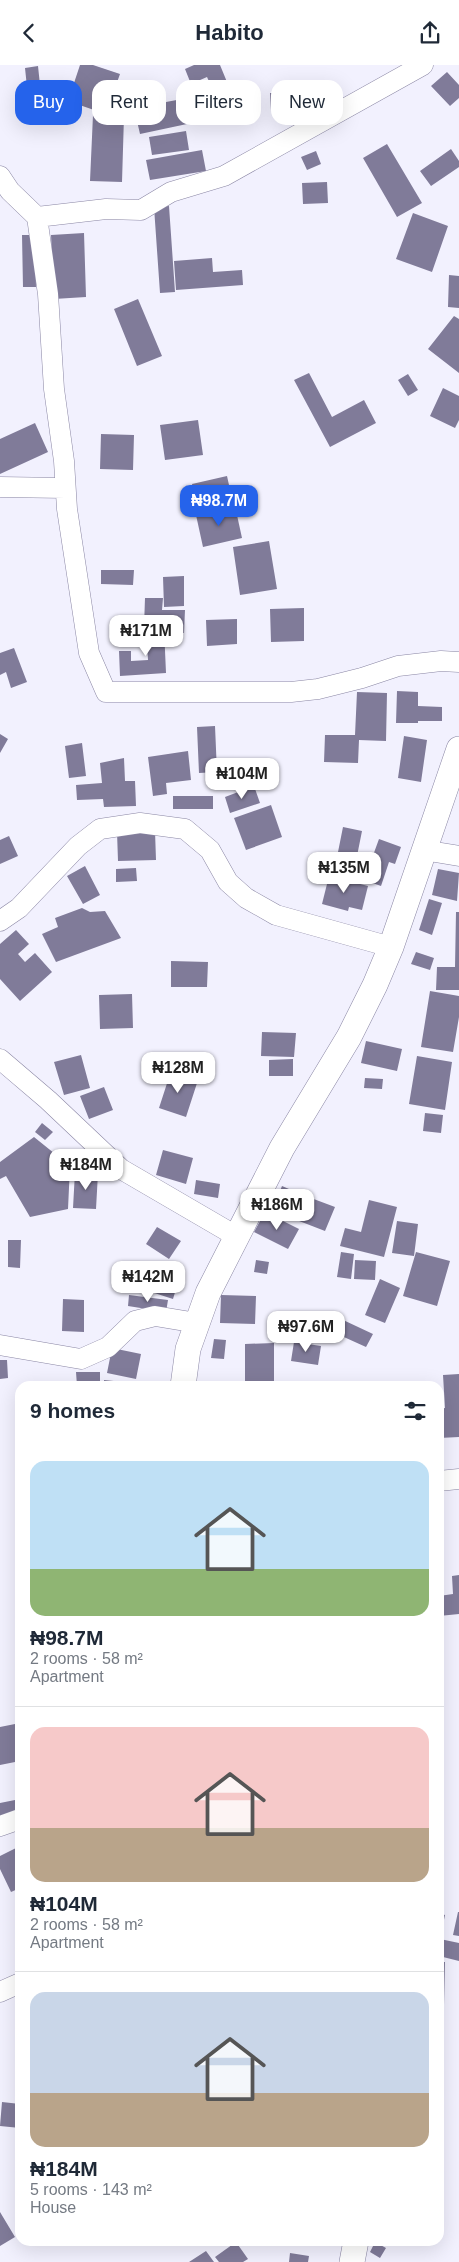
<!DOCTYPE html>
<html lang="en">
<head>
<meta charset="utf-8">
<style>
  body { margin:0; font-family:Helvetica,sans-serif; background:#f6f6f7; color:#1f2937; height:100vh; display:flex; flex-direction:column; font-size:19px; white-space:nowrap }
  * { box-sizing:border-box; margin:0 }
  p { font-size:16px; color:#747a83 }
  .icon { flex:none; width:28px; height:28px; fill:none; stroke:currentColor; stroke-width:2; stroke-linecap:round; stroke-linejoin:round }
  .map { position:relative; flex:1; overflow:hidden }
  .details { position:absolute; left:15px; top:1316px; width:429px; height:865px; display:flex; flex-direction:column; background:#fff; border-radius:15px; box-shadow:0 5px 20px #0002 }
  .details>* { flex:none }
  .banner { position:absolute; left:15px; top:15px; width:430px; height:45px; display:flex; gap:10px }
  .price { position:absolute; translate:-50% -42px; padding:0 11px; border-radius:10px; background:#fff; color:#222; font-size:16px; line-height:32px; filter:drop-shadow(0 1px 2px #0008) }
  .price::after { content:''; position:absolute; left:50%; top:30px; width:15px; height:11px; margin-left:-8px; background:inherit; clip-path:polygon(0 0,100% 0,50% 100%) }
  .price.active { background:#2563eb; color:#fff }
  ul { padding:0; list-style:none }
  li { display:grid; align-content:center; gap:10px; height:265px; padding:0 15px }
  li+li { border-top:1px solid #e0e1e3 }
  li span { display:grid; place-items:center; height:155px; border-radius:15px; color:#555 }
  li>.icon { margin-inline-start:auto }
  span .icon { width:90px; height:90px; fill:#fffc; stroke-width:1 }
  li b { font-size:21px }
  h2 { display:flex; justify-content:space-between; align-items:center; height:60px; padding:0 15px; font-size:21px }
  .tag { padding:0 18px; border-radius:15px; background:#fff; box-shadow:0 5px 20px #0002; font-size:18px; line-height:45px }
  .tag.active { background:#2563eb; color:#fff }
  header { display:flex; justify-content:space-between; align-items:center; height:65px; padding:0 15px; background:#fff; font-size:22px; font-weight:700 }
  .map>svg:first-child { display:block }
</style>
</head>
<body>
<header><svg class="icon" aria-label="back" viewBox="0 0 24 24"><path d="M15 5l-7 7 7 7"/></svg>Habito<svg class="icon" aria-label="share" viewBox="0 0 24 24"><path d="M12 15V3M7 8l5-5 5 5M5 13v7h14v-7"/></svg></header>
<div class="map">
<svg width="459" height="2197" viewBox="0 0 459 2197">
  <rect width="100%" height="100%" fill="#f2f1fe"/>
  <path fill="#807b99" d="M 80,0 L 93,0 L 120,9 L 110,37 L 98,34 L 94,45 L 68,36 Z
    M 194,0 L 220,0 L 227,17 L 212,23 L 207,12 L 191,19 L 185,4 Z
    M 38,1 L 40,20 L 27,22 L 25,3 Z
    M 447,7 L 459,20 L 459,33 L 450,41 L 431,21 Z
    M 270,28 L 284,28 L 285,44 L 271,45 Z
    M 182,34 L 187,59 L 140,69 L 134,43 Z
    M 93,50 L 124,51 L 122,117 L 90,116 Z
    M 186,66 L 189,85 L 152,90 L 149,72 Z
    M 387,79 L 422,138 L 397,152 L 363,93 Z
    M 451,84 L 459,96 L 459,102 L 431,121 L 420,106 Z
    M 202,85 L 206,106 L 150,115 L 146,95 Z
    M 316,86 L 321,99 L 307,105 L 301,92 Z
    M 327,117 L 328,138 L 303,139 L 302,118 Z
    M 169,141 L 175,227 L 160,228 L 154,142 Z
    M 413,148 L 448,161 L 432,207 L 396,194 Z
    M 84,168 L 86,232 L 54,234 L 51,170 Z
    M 22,170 L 35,170 L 36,222 L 23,222 Z
    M 212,193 L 213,207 L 242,205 L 243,220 L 176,225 L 174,196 Z
    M 449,210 L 459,211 L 459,243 L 448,242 Z
    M 138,234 L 162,291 L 137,301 L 114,244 Z
    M 454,251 L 459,254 L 459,308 L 428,284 Z
    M 309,308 L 332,352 L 364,335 L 376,358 L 330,382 L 294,315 Z
    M 408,309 L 418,325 L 408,331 L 398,315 Z
    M 443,323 L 459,331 L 459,355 L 455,363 L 430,351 Z
    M 198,355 L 203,390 L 165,395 L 160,360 Z
    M 35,358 L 48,387 L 0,409 L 0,374 Z
    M 101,369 L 134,370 L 133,405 L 100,404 Z
    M 227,411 L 231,429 L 196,436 L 192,419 Z
    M 235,441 L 242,473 L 203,482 L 196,450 Z
    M 269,476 L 277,524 L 240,530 L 233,482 Z
    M 101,505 L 134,505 L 133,520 L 101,519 Z
    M 184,511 L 184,541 L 164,542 L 163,512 Z
    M 145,533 L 163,533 L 162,545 L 185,545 L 184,568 L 167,568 L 167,563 L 144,562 Z
    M 304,543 L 304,576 L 271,577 L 270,544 Z
    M 237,554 L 237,579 L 207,581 L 206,555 Z
    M 164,563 L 166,608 L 120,611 L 119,586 L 131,586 L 131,596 L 148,595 L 146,564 Z
    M 14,583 L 27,617 L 11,623 L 6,607 L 0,610 L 0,588 Z
    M 397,626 L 418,627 L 418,641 L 442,642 L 442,656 L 418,656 L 418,648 L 418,658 L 396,658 Z
    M 357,627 L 387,628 L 386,676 L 359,675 L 358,698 L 324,697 L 325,670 L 355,670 Z
    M 215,661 L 217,707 L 199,708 L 197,662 Z
    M 0,669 L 8,674 L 0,688 Z
    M 404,671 L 427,675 L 421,717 L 398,713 Z
    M 82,678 L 86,711 L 69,713 L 65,681 Z
    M 188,686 L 191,715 L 166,718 L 167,729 L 153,731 L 148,692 Z
    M 124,693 L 125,716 L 135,716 L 136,741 L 104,742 L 103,734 L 77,735 L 76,720 L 102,718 L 100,698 Z
    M 254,721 L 260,738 L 230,748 L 225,732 Z
    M 173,731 L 213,731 L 213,744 L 173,744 Z
    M 271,740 L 282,772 L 246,785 L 234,753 Z
    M 343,762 L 362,766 L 355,801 L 336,797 Z
    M 155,766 L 156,795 L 118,796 L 117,767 Z
    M 9,771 L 18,791 L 0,799 L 0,775 Z
    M 379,774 L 401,782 L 395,799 L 389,797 L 381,821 L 364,815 Z
    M 85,801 L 100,830 L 83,839 L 67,811 Z
    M 136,803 L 137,816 L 116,817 L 116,804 Z
    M 438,804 L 459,808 L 457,836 L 432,830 Z
    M 329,811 L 368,821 L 362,845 L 349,842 L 348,846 L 322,839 Z
    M 429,834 L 442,838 L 432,870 L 419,865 Z
    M 82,843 L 90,847 L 105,846 L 121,873 L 56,897 L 42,869 L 58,862 L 55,853 Z
    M 456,847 L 459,847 L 459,925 L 436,925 L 437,902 L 455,902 Z
    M 16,865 L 29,879 L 18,889 L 25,897 L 35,888 L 52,907 L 20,936 L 0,914 L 0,879 Z
    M 416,887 L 434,893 L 430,905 L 411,899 Z
    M 171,896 L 208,897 L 207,922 L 171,922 Z
    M 430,926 L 459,931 L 459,952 L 453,987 L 421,982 Z
    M 132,929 L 133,963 L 100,964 L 99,930 Z
    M 262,967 L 296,968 L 294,992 L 261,991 Z
    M 366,976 L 402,984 L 397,1006 L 361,998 Z
    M 81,990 L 90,1023 L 64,1030 L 54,997 Z
    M 417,991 L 452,997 L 445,1045 L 409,1039 Z
    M 293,994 L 293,1011 L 269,1011 L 269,995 Z
    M 171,1006 L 198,1015 L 186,1052 L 159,1043 Z
    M 365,1013 L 383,1014 L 382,1024 L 364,1023 Z
    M 104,1022 L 113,1045 L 89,1054 L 80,1031 Z
    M 425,1048 L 443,1050 L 441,1068 L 423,1066 Z
    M 42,1058 L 53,1067 L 45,1075 L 35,1067 Z
    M 34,1072 L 70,1101 L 68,1144 L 30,1152 L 6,1111 L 0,1114 L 0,1097 Z
    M 163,1085 L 193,1093 L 186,1119 L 156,1110 Z
    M 75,1107 L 98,1108 L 96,1144 L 73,1143 Z
    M 196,1115 L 220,1119 L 218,1133 L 194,1129 Z
    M 282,1121 L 296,1127 L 285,1152 L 272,1146 Z
    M 303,1130 L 335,1142 L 325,1166 L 294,1154 Z
    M 369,1135 L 397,1142 L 384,1192 L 340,1181 L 345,1163 L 361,1167 Z
    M 265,1147 L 299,1164 L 288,1184 L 254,1167 Z
    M 397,1156 L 418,1159 L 414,1191 L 392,1188 Z
    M 157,1162 L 181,1176 L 169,1194 L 146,1179 Z
    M 8,1175 L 21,1175 L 20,1203 L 8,1202 Z
    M 341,1187 L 354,1189 L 351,1214 L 337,1212 Z
    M 416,1187 L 450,1196 L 437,1241 L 403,1231 Z
    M 256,1195 L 269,1197 L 267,1209 L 254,1207 Z
    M 355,1195 L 376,1196 L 375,1215 L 354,1214 Z
    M 148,1204 L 179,1214 L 173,1234 L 142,1224 Z
    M 380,1214 L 400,1223 L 385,1258 L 365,1250 Z
    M 129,1230 L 168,1235 L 166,1247 L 128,1241 Z
    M 221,1230 L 256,1231 L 255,1259 L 220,1258 Z
    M 63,1234 L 84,1235 L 84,1267 L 62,1266 Z
    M 341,1254 L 373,1269 L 366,1282 L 335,1268 Z
    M 214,1274 L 226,1275 L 224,1294 L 211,1293 Z
    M 294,1277 L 321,1281 L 318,1300 L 291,1296 Z
    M 274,1278 L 274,1316 L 245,1317 L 245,1279 Z
    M 112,1283 L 141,1289 L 136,1314 L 107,1308 Z
    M 0,1295 L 7,1295 L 8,1313 L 0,1314 Z
    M 76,1307 L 100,1307 L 100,1321 L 77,1321 Z
    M 459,1309 L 459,1372 L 439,1373 L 439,1344 L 445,1343 L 443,1310 Z
    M 104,1315 L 133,1318 L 133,1321 L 104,1321 Z
    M 198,1316 L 223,1317 L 223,1321 L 198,1321 Z
    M 459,1510 L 459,1549 L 439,1551 L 439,1531 L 453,1529 L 452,1511 Z
    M 20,1658 L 20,1696 L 0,1700 L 0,1662 Z
    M 15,1735 L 18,1747 L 0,1751 L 0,1738 Z
    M 20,1781 L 20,1823 L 11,1827 L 0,1804 L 0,1791 Z
    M 458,1847 L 459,1847 L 459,1871 L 453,1870 Z
    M 439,1848 L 445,1850 L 440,1874 L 459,1878 L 459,1896 L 439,1891 Z
    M 439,1897 L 445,1897 L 444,1940 L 439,1940 Z
    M 2,2037 L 20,2039 L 20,2063 L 0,2061 Z
    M 0,2147 L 15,2172 L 0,2181 Z
    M 236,2177 L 248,2194 L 243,2197 L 219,2197 L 215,2192 Z
    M 375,2177 L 386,2183 L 380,2193 L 370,2187 Z
    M 206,2186 L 214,2197 L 189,2197 Z
    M 290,2188 L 309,2191 L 308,2197 L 289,2197 Z"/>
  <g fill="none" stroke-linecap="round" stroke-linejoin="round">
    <defs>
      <path id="minor" d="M 0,111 L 10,126 L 37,152 L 48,229 L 54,324 L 64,396 L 67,444 L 89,588 L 106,627 L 291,627 L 318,624 L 362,613 L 398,601 L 441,596 L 459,597
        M 37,152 L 106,144 L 141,145 L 171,127 L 224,111 L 423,0
        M 0,422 L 65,423
        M 423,785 L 459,791
        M 0,856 L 19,843 L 78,781 L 100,764 L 140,758 L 185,764 L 210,785 L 228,817 L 246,833 L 276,850 L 391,882
        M 0,994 L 48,1035 L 121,1104 L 236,1171
        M 0,1280 L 81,1294 L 108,1282 L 135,1256 L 155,1251 L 197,1258
        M 439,1416 L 459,1414
        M 0,1761 L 20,1754
        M 0,1927 L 20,1918"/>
      <path id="major" d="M 183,1321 L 188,1284 L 208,1228 L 282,1083 L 349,972 L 375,920 L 391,882 L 459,684
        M 352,2197 L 356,2176"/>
    </defs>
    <use href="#minor" stroke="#8a86a4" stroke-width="21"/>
    <use href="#major" stroke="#8a86a4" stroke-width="26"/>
    <use href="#minor" stroke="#fff" stroke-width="20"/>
    <use href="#major" stroke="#fff" stroke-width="25"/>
  </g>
</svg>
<b class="price active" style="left:219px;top:462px">₦98.7M</b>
<b class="price" style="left:146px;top:592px">₦171M</b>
<b class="price" style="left:242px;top:735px">₦104M</b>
<b class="price" style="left:344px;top:829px">₦135M</b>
<b class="price" style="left:178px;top:1029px">₦128M</b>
<b class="price" style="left:86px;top:1126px">₦184M</b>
<b class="price" style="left:277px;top:1166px">₦186M</b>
<b class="price" style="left:148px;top:1238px">₦142M</b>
<b class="price" style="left:306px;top:1288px">₦97.6M</b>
<div class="banner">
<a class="tag active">Buy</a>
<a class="tag">Rent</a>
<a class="tag">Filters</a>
<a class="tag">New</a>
</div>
<section class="details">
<h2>9 homes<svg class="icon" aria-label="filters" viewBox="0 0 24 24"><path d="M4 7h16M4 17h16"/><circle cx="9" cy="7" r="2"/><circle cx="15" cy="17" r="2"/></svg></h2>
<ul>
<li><span style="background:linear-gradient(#bfe0f5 70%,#8fb573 0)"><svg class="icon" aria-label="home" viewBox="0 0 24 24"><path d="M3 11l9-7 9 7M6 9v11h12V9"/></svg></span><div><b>₦98.7M</b><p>2 rooms · 58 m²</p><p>Apartment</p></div></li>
<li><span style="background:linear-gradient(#f6c9c9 65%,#b9a48a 0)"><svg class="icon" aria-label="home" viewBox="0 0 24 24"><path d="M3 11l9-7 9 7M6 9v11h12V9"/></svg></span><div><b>₦104M</b><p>2 rooms · 58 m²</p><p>Apartment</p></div></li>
<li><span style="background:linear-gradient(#c9d6e8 65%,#b9a48a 0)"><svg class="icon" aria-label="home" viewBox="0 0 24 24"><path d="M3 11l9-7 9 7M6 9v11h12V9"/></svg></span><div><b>₦184M</b><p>5 rooms · 143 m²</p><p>House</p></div></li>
</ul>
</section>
</div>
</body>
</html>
